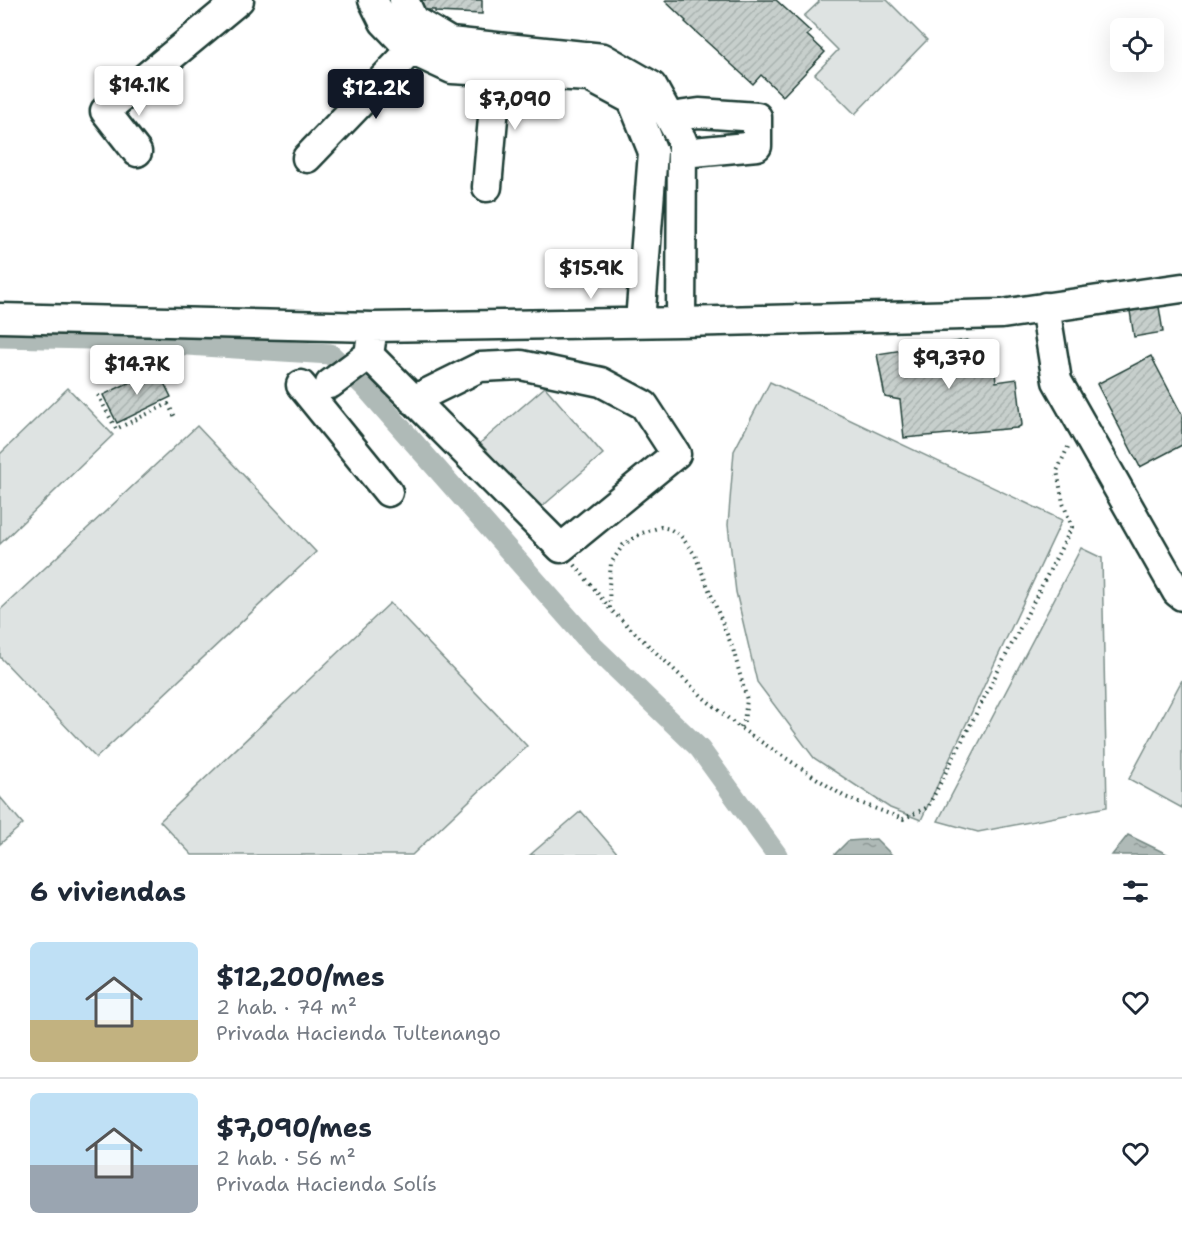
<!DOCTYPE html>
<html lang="es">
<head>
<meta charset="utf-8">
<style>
  body { margin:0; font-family:"Shantell Sans",sans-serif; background:#f2f2f3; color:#1f2937; height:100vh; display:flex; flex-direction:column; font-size:22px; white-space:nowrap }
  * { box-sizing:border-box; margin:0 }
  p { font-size:20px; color:#747a83 }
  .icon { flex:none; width:33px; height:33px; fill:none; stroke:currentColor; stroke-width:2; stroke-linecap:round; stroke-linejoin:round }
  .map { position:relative; height:855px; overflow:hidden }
  .sheet { display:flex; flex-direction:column; background:#fff; flex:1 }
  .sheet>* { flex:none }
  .tools { position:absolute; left:1110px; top:18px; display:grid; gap:12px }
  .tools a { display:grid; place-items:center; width:54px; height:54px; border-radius:9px; background:#fff; box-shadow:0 6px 24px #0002; font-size:30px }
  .price { position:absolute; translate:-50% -51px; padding:0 14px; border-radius:6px; background:#fff; color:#222; font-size:20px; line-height:39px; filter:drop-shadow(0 2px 3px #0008) }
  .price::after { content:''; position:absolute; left:50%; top:36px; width:18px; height:14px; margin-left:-9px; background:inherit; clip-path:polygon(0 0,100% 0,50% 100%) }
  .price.active { background:#111827; color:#fff }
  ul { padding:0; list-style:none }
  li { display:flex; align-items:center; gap:18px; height:150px; padding:0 30px }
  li+li { border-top:2px solid #e0e1e3 }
  li span { display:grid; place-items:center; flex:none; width:168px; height:120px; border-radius:9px; color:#555 }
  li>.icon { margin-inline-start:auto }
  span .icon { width:72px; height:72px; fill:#fffc; stroke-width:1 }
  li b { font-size:26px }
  h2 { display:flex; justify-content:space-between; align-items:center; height:72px; padding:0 30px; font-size:26px }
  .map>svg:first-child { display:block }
</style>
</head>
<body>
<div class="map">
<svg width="1182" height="855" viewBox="0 0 1182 855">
  <defs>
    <pattern id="water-ripples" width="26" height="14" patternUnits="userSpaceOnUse" patternTransform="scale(1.5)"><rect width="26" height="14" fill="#afbab7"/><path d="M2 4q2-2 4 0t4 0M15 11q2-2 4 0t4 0" fill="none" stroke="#8e9896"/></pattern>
    <pattern id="building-hatch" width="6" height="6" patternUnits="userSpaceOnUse" patternTransform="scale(1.5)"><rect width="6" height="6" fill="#c7cfcc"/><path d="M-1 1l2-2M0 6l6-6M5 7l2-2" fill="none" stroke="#aab3b0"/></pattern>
  </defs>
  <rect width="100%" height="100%" fill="#fff"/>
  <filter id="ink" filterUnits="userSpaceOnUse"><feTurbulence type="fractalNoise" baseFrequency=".0167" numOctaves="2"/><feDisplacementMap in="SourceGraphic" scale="12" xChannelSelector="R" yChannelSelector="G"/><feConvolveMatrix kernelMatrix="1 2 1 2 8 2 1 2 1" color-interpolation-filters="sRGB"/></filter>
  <g filter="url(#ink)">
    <path fill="#dee3e2" stroke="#7e908b" stroke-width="1.5" d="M 818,0 L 887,0 L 927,40 L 855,114 L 815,74 L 838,50 L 804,16 L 819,2 Z
      M 770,382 L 1062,520 L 921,820 L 890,808 L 814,758 L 757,682 L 736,592 L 728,525 L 734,451 Z
      M 545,387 L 603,454 L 538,510 L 480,443 Z
      M 68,388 L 113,435 L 0,544 L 0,454 Z
      M 197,426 L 316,552 L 96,758 L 0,657 L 0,610 Z
      M 1081,548 L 1102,558 L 1107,807 L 978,832 L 938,821 Z
      M 390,603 L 527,746 L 412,855 L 192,855 L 160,821 Z
      M 1182,680 L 1182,808 L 1129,779 Z
      M 0,797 L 23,824 L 0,844 Z
      M 581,811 L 619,855 L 530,855 Z"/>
    <path fill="url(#water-ripples)" stroke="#758883" stroke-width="1.5" d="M 1128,835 L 1169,855 L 1112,855 Z
      M 876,839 L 892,855 L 834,855 L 848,841 Z"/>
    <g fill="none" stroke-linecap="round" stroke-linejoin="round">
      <path stroke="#afbab7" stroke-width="21" d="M 0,337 L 90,339 L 330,354 L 365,387 L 593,646 L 700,749 L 777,855"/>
    </g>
    <path fill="url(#building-hatch)" stroke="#1f3d34" stroke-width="1.5" d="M 422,0 L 482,0 L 482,14 L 435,12 L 435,10 L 422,10 Z
      M 666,0 L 776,0 L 811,32 L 807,35 L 825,52 L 783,96 L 761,75 L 753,84 L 685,22 L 686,21 L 665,1 Z
      M 1159,307 L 1163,332 L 1134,337 L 1130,311 Z
      M 967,340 L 993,354 L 996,382 L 1017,379 L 1022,425 L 1017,428 L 904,438 L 900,400 L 885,397 L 877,354 Z
      M 1151,356 L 1182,415 L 1182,445 L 1140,467 L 1097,384 Z
      M 157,369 L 171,397 L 117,423 L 103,395 Z"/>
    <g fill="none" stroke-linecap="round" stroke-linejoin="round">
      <defs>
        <path id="minor" d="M 373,0 L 384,22 L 411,50 L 452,69 L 589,77 L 632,100 L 653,152 L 640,322
          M 404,0 L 413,20 L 450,42 L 603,58 L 652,86 L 682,140 L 681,322
          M 670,117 L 699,113 L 757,117 L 757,146 L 683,153
          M 137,152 L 105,111 L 239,0
          M 307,158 L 411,50
          M 487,187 L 497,72
          M 1045,307 L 1057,381 L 1177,592 L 1182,596
          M 0,318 L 373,327 L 681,322 L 1002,314 L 1182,288
          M 373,327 L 369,355 L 561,548 L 676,454 L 644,405 L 601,382 L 521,365 L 480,367 L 413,400
          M 330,384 L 369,355
          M 301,385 L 388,492"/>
      </defs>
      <use href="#minor" stroke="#1f3d34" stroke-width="33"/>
      <path stroke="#1f3d34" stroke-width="4" stroke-dasharray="1.5 4.5" stroke-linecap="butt" d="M 98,395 L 116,429 L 168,404 L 175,417
        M 575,565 L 610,609 L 705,699 L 740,728 L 845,797 L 903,819 L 928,807 L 1072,527 L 1063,503 L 1057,471 L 1068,447
        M 610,608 L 609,586 L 611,563 L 623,545 L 642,533 L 661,527 L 670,529 L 681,536 L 695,555 L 733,649 L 747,700 L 744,721 L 740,728"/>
      <use href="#minor" stroke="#fff" stroke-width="28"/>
    </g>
  </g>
</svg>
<div class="tools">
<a><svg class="icon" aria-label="locate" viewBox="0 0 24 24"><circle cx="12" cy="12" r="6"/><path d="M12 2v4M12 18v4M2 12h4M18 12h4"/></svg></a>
</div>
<b class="price" style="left:139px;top:117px">$14.1K</b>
<b class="price active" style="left:376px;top:120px">$12.2K</b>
<b class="price" style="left:515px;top:131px">$7,090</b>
<b class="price" style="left:591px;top:300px">$15.9K</b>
<b class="price" style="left:949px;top:390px">$9,370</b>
<b class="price" style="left:137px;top:396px">$14.7K</b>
</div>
<section class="sheet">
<h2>6 viviendas<svg class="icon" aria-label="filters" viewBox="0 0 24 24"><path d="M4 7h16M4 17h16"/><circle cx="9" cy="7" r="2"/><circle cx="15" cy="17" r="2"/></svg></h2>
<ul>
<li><span style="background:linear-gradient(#bfe0f5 65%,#c2b280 0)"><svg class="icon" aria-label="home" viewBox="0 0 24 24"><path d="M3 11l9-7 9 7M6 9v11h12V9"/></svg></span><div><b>$12,200/mes</b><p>2 hab. · 74 m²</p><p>Privada Hacienda Tultenango</p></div><svg class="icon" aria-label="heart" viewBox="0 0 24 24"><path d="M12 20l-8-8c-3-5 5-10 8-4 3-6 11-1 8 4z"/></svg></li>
<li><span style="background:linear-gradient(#bfe0f5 60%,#9aa5b1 0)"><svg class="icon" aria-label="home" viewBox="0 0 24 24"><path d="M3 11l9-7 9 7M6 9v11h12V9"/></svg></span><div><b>$7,090/mes</b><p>2 hab. · 56 m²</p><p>Privada Hacienda Solís</p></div><svg class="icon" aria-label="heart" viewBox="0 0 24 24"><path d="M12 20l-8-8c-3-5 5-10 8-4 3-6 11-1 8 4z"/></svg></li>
</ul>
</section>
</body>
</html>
